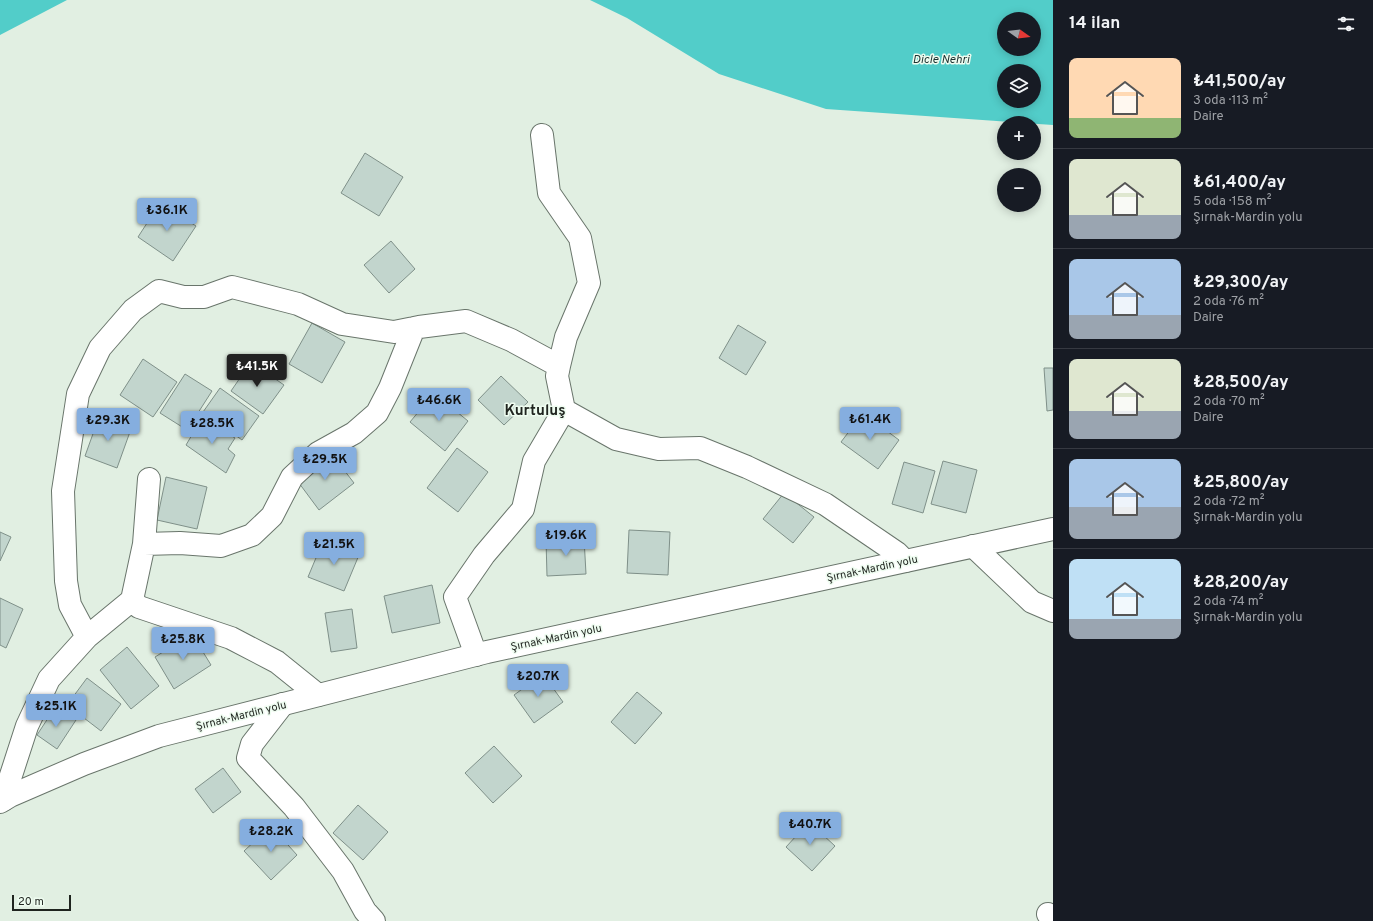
<!DOCTYPE html>
<html lang="tr">
<head>
<meta charset="utf-8">
<style>
  body { margin:0; font-family:Overpass,sans-serif; background:#242831; color:#f1f3f6; height:100vh; display:flex; flex-direction:column; font-size:15px; white-space:nowrap }
  * { box-sizing:border-box; margin:0 }
  p { font-size:13px; color:#9ea1a6 }
  .icon { flex:none; width:22px; height:22px; fill:none; stroke:currentColor; stroke-width:2; stroke-linecap:round; stroke-linejoin:round }
  .map { position:relative; flex:1; overflow:hidden }
  .panel { display:flex; flex-direction:column; background:#171b24; width:320px }
  .panel>* { flex:none }
  .needle { width:26px; rotate:104deg }
  .buttons { position:absolute; left:997px; top:12px; display:grid; gap:8px }
  .buttons a { display:grid; place-items:center; width:44px; height:44px; border-radius:50%; background:#171b24; box-shadow:0 2px 10px #0003; font-size:20px }
  .scale { position:absolute; left:12px; bottom:10px; width:59px; box-sizing:border-box; padding-left:4px; border:2px solid #1f241f; border-top:0; font-size:11px; line-height:14px; white-space:nowrap; color:#1f241f; -webkit-text-stroke:3px #eefcf0; paint-order:stroke }
  .price { position:absolute; translate:-50% -34px; padding:0 9px; border-radius:4px; background:#85aedf; color:#111; font-size:13px; line-height:26px; filter:drop-shadow(0 1px 2px #0008) }
  .price::after { content:''; position:absolute; left:50%; top:24px; width:12px; height:9px; margin-left:-6px; background:inherit; clip-path:polygon(0 0,100% 0,50% 100%) }
  .price.current { background:#222; color:#fff }
  ul { padding:0; list-style:none }
  li { display:flex; align-items:center; gap:12px; height:100px; padding:0 16px }
  li+li { border-top:1px solid #363941 }
  li span { display:grid; place-items:center; flex:none; width:112px; height:80px; border-radius:8px; color:#555 }
  li>.icon { margin-inline-start:auto }
  span .icon { width:48px; height:48px; fill:#fffc; stroke-width:1 }
  li b { font-size:17px }
  h2 { display:flex; justify-content:space-between; align-items:center; height:48px; padding:0 16px; font-size:17px }
  main { display:flex; flex:1; min-height:0 }
  .map>svg:first-child { display:block }
</style>
</head>
<body>
<main>
<div class="map">
<svg width="1053" height="921" viewBox="0 0 1053 921">
  <rect width="100%" height="100%" fill="#e1efe2"/>
  <path fill="#52cdc9" fill-rule="evenodd" d="M 0,0 L 67,0 L 0,35 Z
    M 590,0 L 1053,0 L 1053,125 L 826,109 L 719,74 L 627,18 ZM 1004,19 L 1034,19 L 1034,49 L 1004,49 ZM 1004,71 L 1034,71 L 1034,101 L 1004,101 Z"/>
  <path fill="#c2d5cd" stroke="#7f9089" d="M 365,153 L 403,177 L 379,216 L 341,193 Z
    M 160,203 L 196,226 L 173,261 L 138,237 Z
    M 391,241 L 415,269 L 389,293 L 364,265 Z
    M 312,323 L 345,342 L 322,383 L 289,364 Z
    M 738,325 L 766,342 L 746,375 L 719,358 Z
    M 143,359 L 177,382 L 153,417 L 120,395 Z
    M 251,362 L 284,385 L 263,414 L 231,391 Z
    M 1044,368 L 1053,368 L 1053,410 L 1047,411 Z
    M 185,374 L 212,391 L 187,430 L 160,413 Z
    M 501,376 L 528,402 L 504,425 L 478,400 Z
    M 220,388 L 259,416 L 242,440 L 203,412 Z
    M 434,393 L 468,421 L 445,451 L 410,422 Z
    M 863,413 L 899,440 L 878,469 L 841,442 Z
    M 99,417 L 131,429 L 117,468 L 85,456 Z
    M 202,418 L 235,438 L 228,449 L 235,455 L 226,473 L 186,445 Z
    M 457,448 L 488,472 L 458,512 L 427,488 Z
    M 331,453 L 354,483 L 319,510 L 296,479 Z
    M 943,461 L 977,470 L 966,513 L 931,504 Z
    M 904,462 L 935,471 L 923,513 L 892,504 Z
    M 166,477 L 207,487 L 197,529 L 157,520 Z
    M 784,493 L 814,517 L 793,543 L 763,519 Z
    M 629,530 L 670,532 L 668,575 L 627,573 Z
    M 0,532 L 11,537 L 0,561 Z
    M 584,538 L 586,574 L 547,576 L 546,540 Z
    M 323,541 L 359,555 L 344,591 L 308,577 Z
    M 432,585 L 440,623 L 392,633 L 384,596 Z
    M 0,598 L 23,609 L 6,648 L 0,645 Z
    M 352,609 L 357,648 L 331,652 L 325,613 Z
    M 192,634 L 211,665 L 174,689 L 155,657 Z
    M 127,647 L 159,686 L 131,709 L 100,670 Z
    M 543,674 L 563,702 L 534,723 L 514,695 Z
    M 87,678 L 121,704 L 101,731 L 67,705 Z
    M 637,692 L 662,713 L 635,744 L 611,722 Z
    M 56,706 L 76,720 L 57,749 L 37,735 Z
    M 494,746 L 522,776 L 493,803 L 465,773 Z
    M 223,768 L 241,792 L 213,813 L 195,789 Z
    M 358,805 L 388,832 L 363,860 L 333,833 Z
    M 809,822 L 835,846 L 812,871 L 786,847 Z
    M 271,826 L 297,855 L 271,880 L 244,851 Z"/>
  <g fill="none" stroke-linecap="round" stroke-linejoin="round">
    <defs>
      <path id="minor" d="M 564,410 L 616,439 L 659,449 L 700,448 L 747,467 L 825,504 L 897,553 L 905,561
        M 149,479 L 144,544 L 132,600 L 139,607 L 231,638 L 277,662 L 318,695
        M 144,544 L 180,543 L 221,546 L 252,535 L 272,516 L 292,477 L 318,453 L 354,433 L 377,413 L 390,388 L 414,328
        M 973,546 L 1032,602 L 1053,611
        M 87,637 L 70,605 L 66,581 L 63,491 L 78,394 L 100,348 L 133,310 L 159,291 L 183,297 L 204,297 L 232,287 L 298,304 L 342,324 L 394,332 L 419,327 L 466,321 L 511,340 L 559,366
        M 476,655 L 455,597 L 484,555 L 523,509 L 534,461 L 564,410 L 557,376 L 559,366 L 566,337 L 589,283 L 580,238 L 549,193 L 542,135
        M 283,704 L 252,744 L 248,758 L 294,807 L 343,871 L 365,911 L 374,921
        M 3,800 L 27,726 L 49,679 L 87,637 L 132,600
        M 1048,914 L 1053,917"/>
      <path id="major" d="M 0,802 L 10,796 L 84,764 L 159,736 L 487,652 L 1053,529"/>
    </defs>
    <use href="#minor" stroke="#69756b" stroke-width="24"/>
    <use href="#major" stroke="#69756b" stroke-width="24"/>
    <use href="#minor" stroke="#fff" stroke-width="22"/>
    <use href="#major" stroke="#fff" stroke-width="22"/>
  </g>
  <g text-anchor="middle" stroke-width="3" stroke-linejoin="round" paint-order="stroke">
    <g font-size="11" fill="#1f241f" stroke="#eefcf0">
      <text transform="translate(872 568) rotate(-12)" y="4">Şırnak-Mardin yolu</text>
      <text transform="translate(556 637) rotate(-12)" y="4">Şırnak-Mardin yolu</text>
      <text transform="translate(241 715) rotate(-14)" y="4">Şırnak-Mardin yolu</text>
    </g>
    <g font-size="12" font-style="italic" fill="#1c3231" stroke="#eefcf0">
      <text x="941" y="63">Dicle Nehri</text>
    </g>
    <g font-size="15" font-weight="bold" fill="#1f241f" stroke="#eefcf0">
      <text x="535" y="415">Kurtuluş</text>
    </g>
  </g>
</svg>
<div class="buttons">
<a><svg class="needle" viewBox="-14 -14 28 28"><path d="M0-13l5 13h-10z" fill="#e53935"/><path d="M0 13l5-13h-10z" fill="#9ea1a6"/></svg></a>
<a><svg class="icon" aria-label="layers" viewBox="0 0 24 24"><path d="M12 4l9 5-9 5-9-5zM3 14l9 5 9-5"/></svg></a>
<a>+</a>
<a>−</a>
</div>
<div class="scale">20 m</div>
<b class="price" style="left:167px;top:232px">₺36.1K</b>
<b class="price current" style="left:257px;top:388px">₺41.5K</b>
<b class="price" style="left:439px;top:422px">₺46.6K</b>
<b class="price" style="left:870px;top:441px">₺61.4K</b>
<b class="price" style="left:108px;top:442px">₺29.3K</b>
<b class="price" style="left:212px;top:445px">₺28.5K</b>
<b class="price" style="left:325px;top:481px">₺29.5K</b>
<b class="price" style="left:566px;top:557px">₺19.6K</b>
<b class="price" style="left:334px;top:566px">₺21.5K</b>
<b class="price" style="left:183px;top:661px">₺25.8K</b>
<b class="price" style="left:538px;top:698px">₺20.7K</b>
<b class="price" style="left:56px;top:728px">₺25.1K</b>
<b class="price" style="left:810px;top:846px">₺40.7K</b>
<b class="price" style="left:271px;top:853px">₺28.2K</b>
</div>
<section class="panel">
<h2>14 ilan<svg class="icon" aria-label="filters" viewBox="0 0 24 24"><path d="M4 7h16M4 17h16"/><circle cx="9" cy="7" r="2"/><circle cx="15" cy="17" r="2"/></svg></h2>
<ul>
<li><span style="background:linear-gradient(#ffd9b3 75%,#8fb573 0)"><svg class="icon" aria-label="home" viewBox="0 0 24 24"><path d="M3 11l9-7 9 7M6 9v11h12V9"/></svg></span><div><b>₺41,500/ay</b><p>3 oda · 113 m²</p><p>Daire</p></div></li>
<li><span style="background:linear-gradient(#dfe7d0 70%,#9aa5b1 0)"><svg class="icon" aria-label="home" viewBox="0 0 24 24"><path d="M3 11l9-7 9 7M6 9v11h12V9"/></svg></span><div><b>₺61,400/ay</b><p>5 oda · 158 m²</p><p>Şırnak-Mardin yolu</p></div></li>
<li><span style="background:linear-gradient(#a9c7e8 70%,#9aa5b1 0)"><svg class="icon" aria-label="home" viewBox="0 0 24 24"><path d="M3 11l9-7 9 7M6 9v11h12V9"/></svg></span><div><b>₺29,300/ay</b><p>2 oda · 76 m²</p><p>Daire</p></div></li>
<li><span style="background:linear-gradient(#dfe7d0 65%,#9aa5b1 0)"><svg class="icon" aria-label="home" viewBox="0 0 24 24"><path d="M3 11l9-7 9 7M6 9v11h12V9"/></svg></span><div><b>₺28,500/ay</b><p>2 oda · 70 m²</p><p>Daire</p></div></li>
<li><span style="background:linear-gradient(#a9c7e8 60%,#9aa5b1 0)"><svg class="icon" aria-label="home" viewBox="0 0 24 24"><path d="M3 11l9-7 9 7M6 9v11h12V9"/></svg></span><div><b>₺25,800/ay</b><p>2 oda · 72 m²</p><p>Şırnak-Mardin yolu</p></div></li>
<li><span style="background:linear-gradient(#bfe0f5 75%,#9aa5b1 0)"><svg class="icon" aria-label="home" viewBox="0 0 24 24"><path d="M3 11l9-7 9 7M6 9v11h12V9"/></svg></span><div><b>₺28,200/ay</b><p>2 oda · 74 m²</p><p>Şırnak-Mardin yolu</p></div></li>
</ul>
</section>
</main>
</body>
</html>
